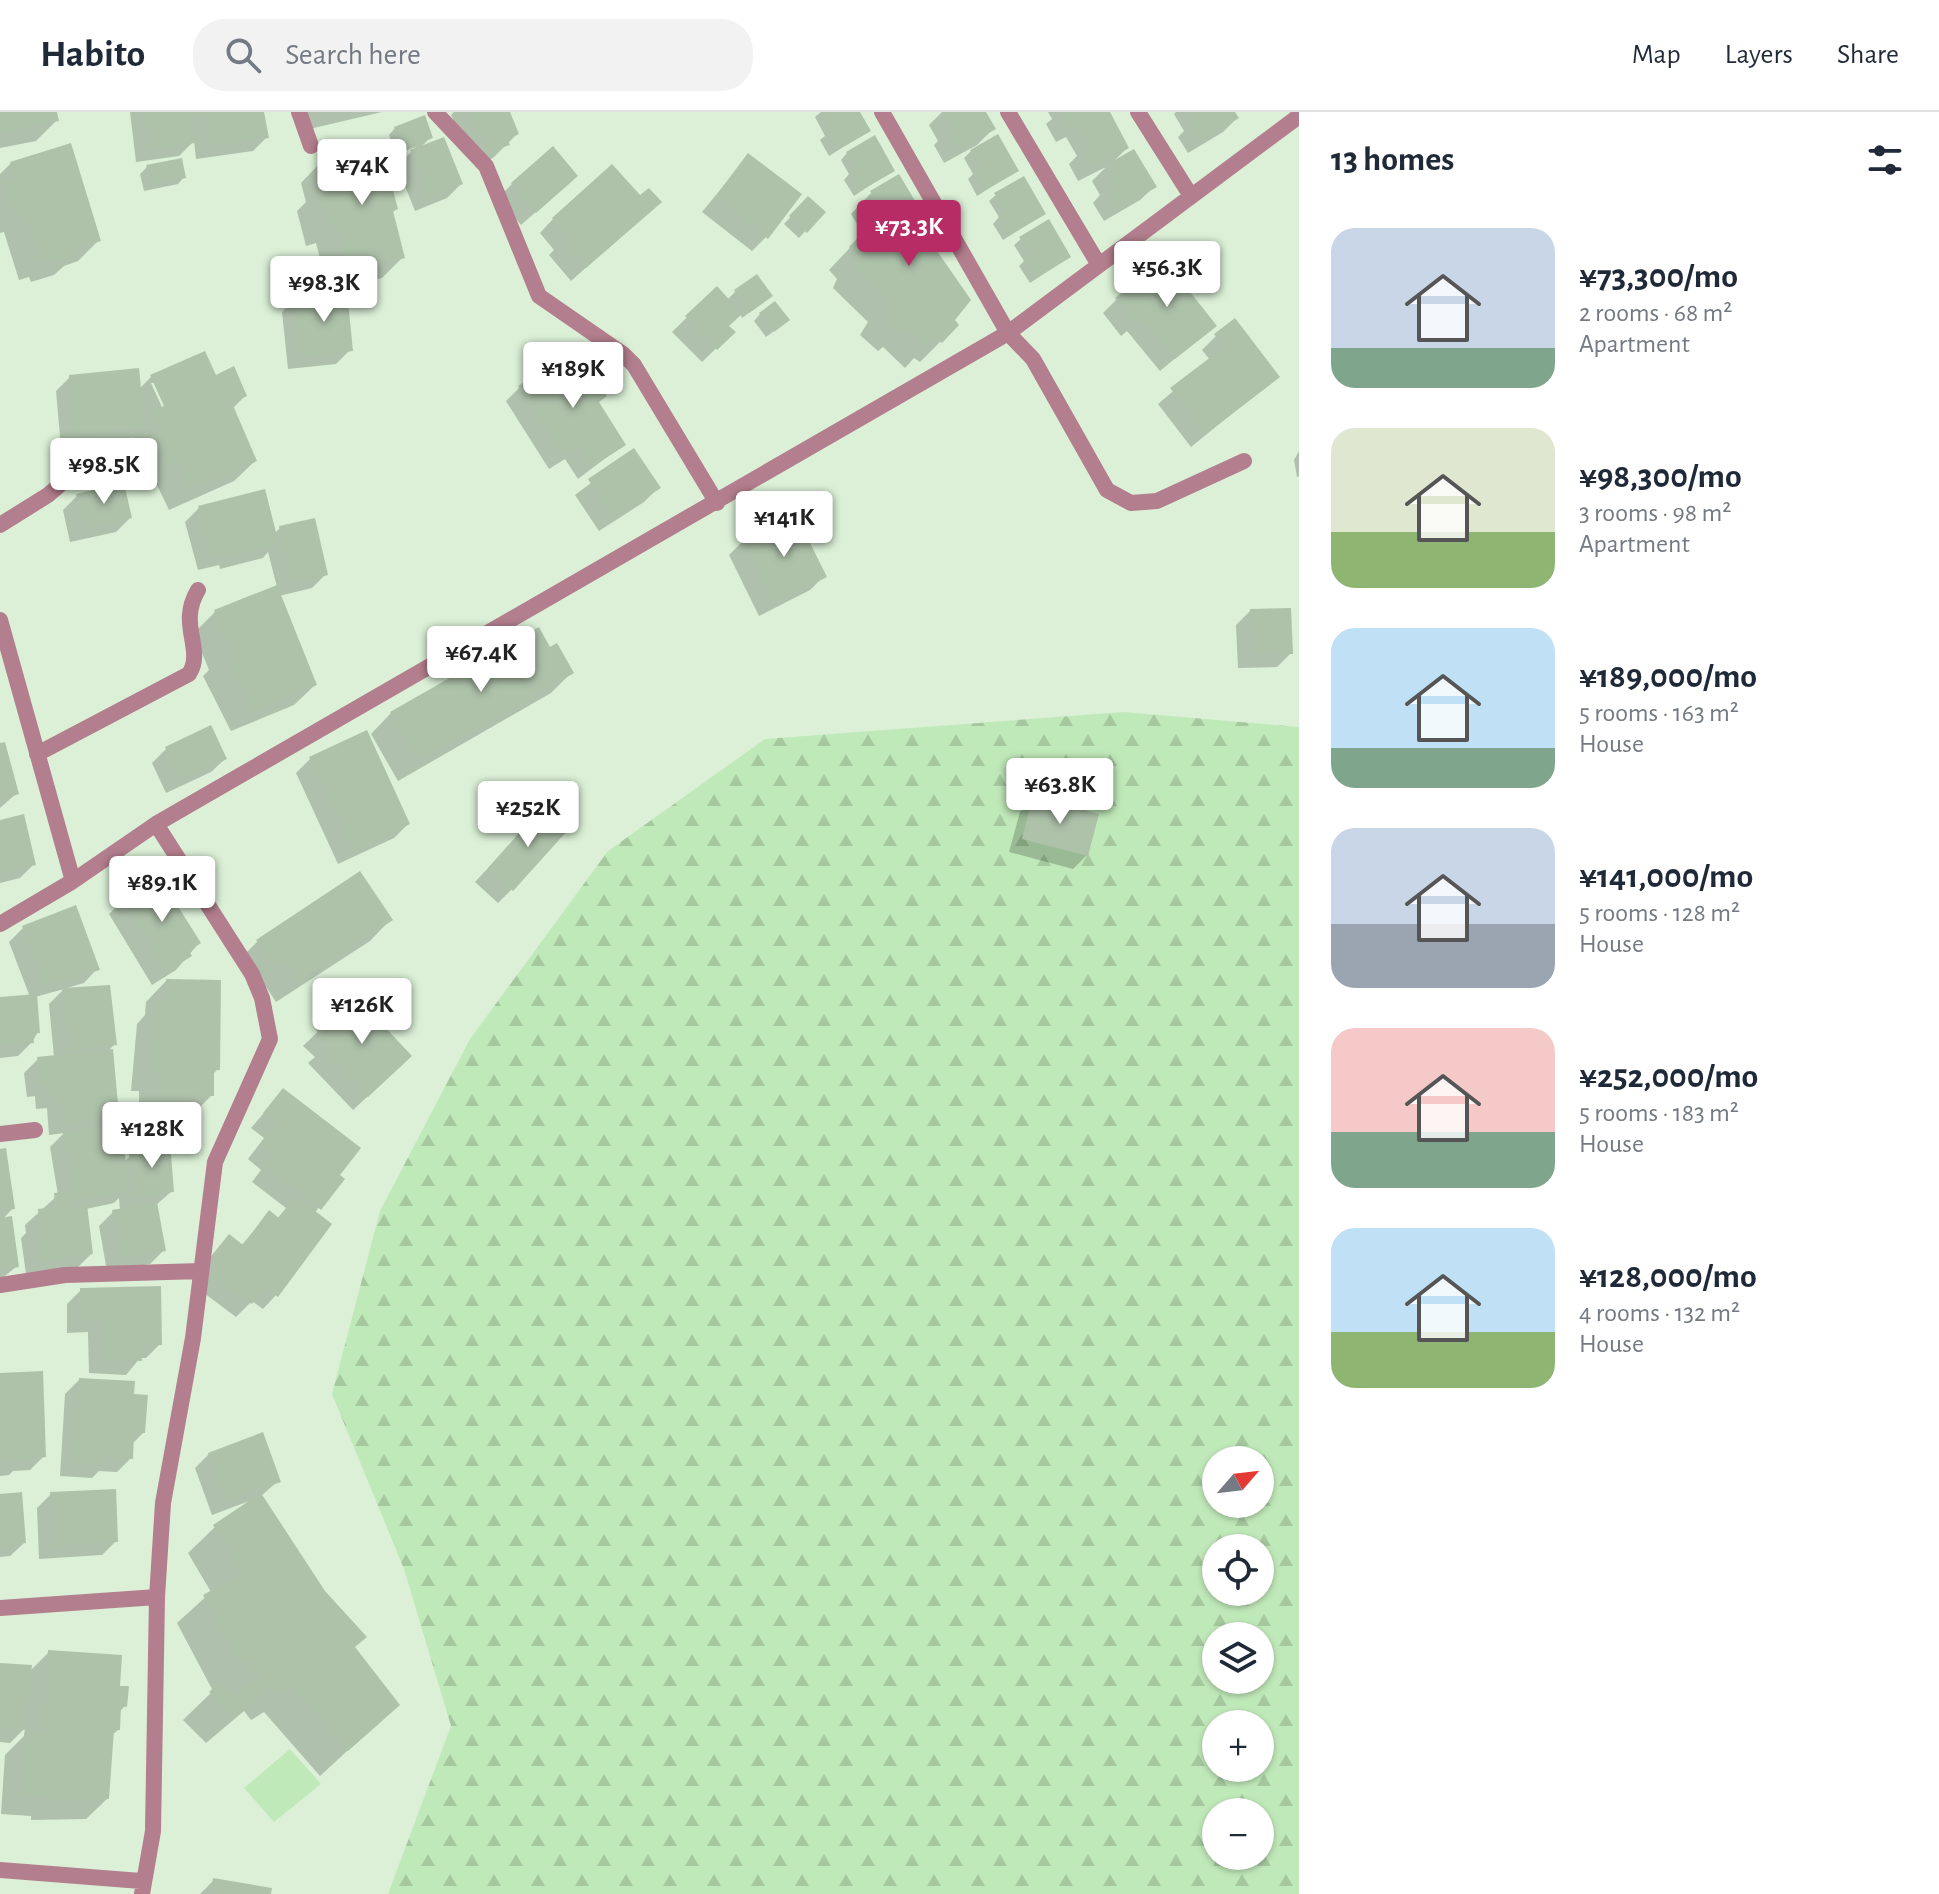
<!DOCTYPE html>
<html lang="en">
<head>
<meta charset="utf-8">
<style>
  body { margin:0; font-family:"Alegreya Sans",sans-serif; background:#f2f2f3; color:#1f2937; height:100vh; display:flex; flex-direction:column; font-size:30px; white-space:nowrap }
  * { box-sizing:border-box; margin:0 }
  p { font-size:26px; color:#747a83 }
  .icon { flex:none; width:44px; height:44px; fill:none; stroke:currentColor; stroke-width:2; stroke-linecap:round; stroke-linejoin:round }
  .map { position:relative; flex:1; overflow:hidden }
  .side { display:flex; flex-direction:column; background:#fff; width:640px }
  .side>* { flex:none }
  .needle { width:52px; rotate:62deg }
  .tools { position:absolute; left:1202px; top:1334px; display:grid; gap:16px }
  .tools a { display:grid; place-items:center; width:72px; height:72px; border-radius:50%; background:#fff; box-shadow:0 2px 6px #0004; font-size:40px }
  .price { position:absolute; translate:-50% -68px; padding:0 18px; border-radius:8px; background:#fff; color:#222; font-size:26px; line-height:52px; filter:drop-shadow(0 2px 4px #0008) }
  .price::after { content:''; position:absolute; left:50%; top:48px; width:24px; height:18px; margin-left:-12px; background:inherit; clip-path:polygon(0 0,100% 0,50% 100%) }
  .price.active { background:#b72c65; color:#fff }
  ul { padding:0; list-style:none }
  li { display:flex; align-items:center; gap:24px; height:200px; padding:0 32px }
  li span { display:grid; place-items:center; flex:none; width:224px; height:160px; border-radius:24px; color:#555 }
  li>.icon { margin-inline-start:auto }
  span .icon { width:96px; height:96px; fill:#fffc; stroke-width:1 }
  li b { font-size:34px }
  h2 { display:flex; justify-content:space-between; align-items:center; height:96px; padding:0 32px; font-size:34px }
  header { display:flex; align-items:center; gap:48px; box-sizing:border-box; height:112px; padding:0 40px; background:#fff; border-bottom:2px solid #e0e1e3 }
  header strong { font-size:38px }
  nav { display:flex; gap:44px; margin-inline-start:auto; font-size:28px }
  .search { width:560px; height:72px; background:#f2f2f3; display:flex; align-items:center; gap:20px; box-sizing:border-box; padding:0 28px; border-radius:32px; color:#747a83; font-size:30px }
  main { display:flex; flex:1; min-height:0 }
  .map>svg:first-child { display:block }
</style>
</head>
<body>
<header>
<strong>Habito</strong>
<div class="search"><svg class="icon" aria-label="search" viewBox="0 0 24 24"><circle cx="10" cy="10" r="6"/><path d="M15 15l6 6"/></svg>Search here</div>
<nav><a>Map</a><a>Layers</a><a>Share</a></nav>
</header>
<main>
<div class="map">
<svg width="1299" height="1782" viewBox="0 0 1299 1782">
  <defs>
    <pattern id="forest-firs" width="22" height="20" patternUnits="userSpaceOnUse" patternTransform="scale(2)"><rect width="22" height="20" fill="#c0e9b9"/><path d="M5 1l3.5 6h-7zM16 11l3.5 6h-7z" fill="#a5c89f"/></pattern>
  </defs>
  <rect width="100%" height="100%" fill="#dbf0d7"/>
  <path fill="url(#forest-firs)" fill-rule="evenodd" d="M 1124,600 L 1299,615 L 1299,1782 L 388,1782 L 451,1614 L 404,1457 L 332,1282 L 380,1099 L 470,927 L 608,739 L 765,627 ZM 1216,1348 L 1260,1348 L 1260,1392 L 1216,1392 ZM 1216,1436 L 1260,1436 L 1260,1480 L 1216,1480 ZM 1216,1524 L 1260,1524 L 1260,1568 L 1216,1568 ZM 1216,1612 L 1260,1612 L 1260,1656 L 1216,1656 ZM 1216,1700 L 1260,1700 L 1260,1744 L 1216,1744 Z"/>
  <path fill="#c0e9b9" d="M 290,1637 L 321,1672 L 274,1710 L 244,1676 Z"/>
  <path fill="#0003" fill-rule="evenodd" d="M 0,0 L 55,0 L 57,8 L 36,29 L 0,36 Z
    M 130,0 L 262,0 L 267,25 L 253,39 L 196,47 L 194,29 L 179,44 L 136,50 Z
    M 298,0 L 382,0 L 301,19 Z
    M 454,0 L 509,0 L 517,22 L 493,46 L 475,53 L 451,3 Z
    M 821,0 L 858,0 L 869,19 L 829,44 L 820,28 L 825,24 L 815,5 Z
    M 942,0 L 984,0 L 993,17 L 977,33 L 944,51 L 934,33 L 938,29 L 929,13 Z
    M 1048,0 L 1108,0 L 1127,36 L 1114,49 L 1154,75 L 1140,88 L 1104,109 L 1093,91 L 1100,83 L 1092,69 L 1106,55 L 1078,69 L 1069,52 L 1077,44 L 1066,25 L 1056,30 L 1046,12 L 1052,7 Z
    M 1176,0 L 1233,0 L 1237,6 L 1223,20 L 1188,41 L 1178,25 L 1184,19 L 1174,2 Z
    M 395,16 L 431,25 L 419,37 L 461,72 L 447,86 L 415,99 L 397,54 L 387,63 L 396,97 L 391,102 L 402,146 L 382,166 L 329,181 L 316,131 L 306,134 L 297,99 L 306,90 L 301,71 L 321,50 L 384,50 L 395,56 L 416,35 L 396,42 L 389,23 Z
    M 973,37 L 1016,59 L 977,84 L 968,67 L 973,62 L 964,46 Z
    M 847,41 L 893,58 L 854,84 L 844,68 L 849,62 L 841,48 Z
    M 748,44 L 766,125 L 752,139 L 702,100 Z
    M 11,51 L 99,128 L 78,149 L 64,154 L 54,163 L 31,170 L 29,165 L 19,168 L 4,120 L 0,121 L 0,62 Z
    M 147,55 L 184,65 L 178,72 L 144,79 L 140,62 Z
    M 512,72 L 562,77 L 521,113 L 498,86 Z
    M 871,81 L 931,134 L 952,208 L 957,213 L 920,250 L 914,246 L 905,256 L 883,235 L 878,239 L 860,223 L 868,210 L 833,176 L 837,167 L 829,158 L 863,122 L 851,102 Z
    M 996,83 L 1044,102 L 1003,128 L 993,112 L 999,105 L 989,89 Z
    M 808,86 L 823,100 L 799,126 L 784,112 Z
    M 645,103 L 571,169 L 549,143 L 554,138 L 540,121 L 553,107 Z
    M 1021,127 L 1069,145 L 1030,171 L 1019,154 L 1024,149 L 1014,133 Z
    M 716,177 L 727,188 L 735,180 L 764,190 L 742,206 L 740,202 L 727,214 L 733,220 L 702,250 L 672,220 Z
    M 296,186 L 350,238 L 336,252 L 288,257 L 282,200 Z
    M 1116,188 L 1214,214 L 1160,259 L 1127,219 L 1121,224 L 1103,201 Z
    M 760,202 L 781,214 L 766,225 L 754,209 Z
    M 1216,224 L 1278,264 L 1191,335 L 1158,292 L 1210,248 L 1202,238 Z
    M 70,265 L 139,277 L 151,265 L 215,265 L 245,284 L 232,297 L 255,349 L 234,369 L 169,398 L 155,369 L 144,375 L 130,344 L 137,336 L 132,325 L 129,329 L 61,335 L 56,279 ZM 151,271 L 156,271 L 169,302 L 166,304 Z
    M 519,276 L 597,292 L 624,332 L 578,367 L 565,347 L 549,357 L 506,289 Z
    M 633,339 L 658,376 L 644,390 L 599,419 L 575,383 Z
    M 1299,339 L 1299,364 L 1297,365 L 1294,348 Z
    M 77,384 L 130,406 L 116,420 L 70,430 L 63,398 Z
    M 199,396 L 274,422 L 280,416 L 326,462 L 312,476 L 279,484 L 315,573 L 294,593 L 231,619 L 203,564 L 209,558 L 194,521 L 215,500 L 277,475 L 268,440 L 263,446 L 220,457 L 219,453 L 198,458 L 185,410 Z
    M 743,429 L 824,464 L 810,478 L 759,504 L 729,443 Z
    M 1250,499 L 1291,541 L 1277,555 L 1238,556 L 1236,513 Z
    M 550,538 L 572,560 L 551,581 L 398,669 L 371,622 L 391,601 Z
    M 0,634 L 17,681 L 0,696 Z
    M 166,637 L 225,647 L 211,660 L 166,681 L 152,651 Z
    M 310,647 L 408,712 L 394,726 L 338,752 L 296,661 Z
    M 1033,686 L 1087,743 L 1073,757 L 1009,740 L 1020,700 Z
    M 0,710 L 34,752 L 20,766 L 0,771 Z
    M 529,712 L 512,777 L 498,791 L 475,770 Z
    M 123,788 L 199,831 L 176,858 L 152,873 L 109,802 Z
    M 390,808 L 370,829 L 276,890 L 263,870 L 237,850 L 258,829 Z
    M 23,816 L 97,857 L 84,871 L 67,876 L 115,932 L 107,940 L 117,1004 L 106,1015 L 124,1049 L 145,1034 L 172,1079 L 156,1093 L 164,1138 L 150,1152 L 107,1159 L 99,1114 L 113,1100 L 120,1099 L 119,1086 L 114,1091 L 86,1097 L 91,1142 L 77,1156 L 26,1162 L 21,1126 L 26,1121 L 25,1113 L 58,1083 L 50,1035 L 64,1021 L 49,1023 L 47,996 L 36,997 L 35,984 L 27,985 L 24,961 L 38,947 L 54,945 L 49,892 L 64,877 L 35,885 L 38,920 L 32,930 L 18,944 L 0,946 L 0,887 L 30,885 L 9,830 Z
    M 166,869 L 218,957 L 212,963 L 212,983 L 191,1004 L 139,1004 L 139,979 L 131,979 L 137,912 L 145,903 L 146,890 Z
    M 354,885 L 396,958 L 353,998 L 308,951 L 315,945 L 303,934 Z
    M 283,979 L 338,1064 L 315,1101 L 276,1183 L 263,1197 L 252,1189 L 236,1205 L 200,1178 L 197,1161 L 229,1124 L 241,1134 L 269,1101 L 277,1107 L 286,1096 L 252,1070 L 261,1058 L 248,1047 L 264,1026 L 251,1016 Z
    M 0,1039 L 13,1096 L 2,1108 L 17,1154 L 0,1168 Z
    M 81,1178 L 160,1232 L 146,1246 L 140,1246 L 126,1263 L 89,1261 L 88,1220 L 67,1221 L 67,1192 Z
    M 0,1263 L 44,1344 L 30,1358 L 13,1359 L 9,1363 L 0,1364 Z
    M 79,1268 L 132,1284 L 144,1320 L 132,1332 L 131,1346 L 117,1360 L 99,1359 L 92,1366 L 60,1364 L 65,1282 Z
    M 209,1342 L 278,1369 L 261,1384 L 353,1536 L 397,1593 L 320,1664 L 264,1600 L 251,1608 L 244,1599 L 206,1631 L 183,1608 L 213,1579 L 177,1511 L 211,1480 L 188,1441 L 215,1415 L 252,1388 L 212,1403 L 195,1356 Z
    M 51,1382 L 116,1429 L 102,1443 L 39,1447 L 37,1396 Z
    M 0,1384 L 24,1431 L 10,1444 L 0,1445 Z
    M 49,1540 L 118,1575 L 125,1594 L 119,1600 L 118,1618 L 111,1624 L 107,1687 L 86,1707 L 31,1708 L 31,1704 L 1,1702 L 5,1643 L 24,1624 L 25,1616 L 10,1631 L 0,1630 L 0,1553 L 29,1560 Z
    M 214,1768 L 269,1782 L 200,1782 Z"/>
  <path fill="#aec2aa" d="M 0,0 L 57,0 L 59,9 L 0,21 Z
    M 144,0 L 198,0 L 199,3 L 192,4 L 195,31 L 149,37 Z
    M 205,0 L 264,0 L 269,26 L 210,34 Z
    M 470,0 L 510,0 L 519,22 L 507,27 L 510,33 L 489,40 Z
    M 822,0 L 860,0 L 871,19 L 836,39 L 826,20 L 831,17 Z
    M 943,0 L 986,0 L 996,17 L 959,38 L 947,17 L 952,15 Z
    M 1060,0 L 1110,0 L 1129,36 L 1092,56 L 1082,36 L 1091,31 L 1081,12 L 1070,18 Z
    M 1194,0 L 1235,0 L 1239,6 L 1202,28 L 1191,9 L 1197,5 Z
    M 425,3 L 433,26 L 402,37 L 394,15 Z
    M 998,22 L 1019,59 L 984,79 L 973,59 L 980,56 L 970,38 Z
    M 875,23 L 895,59 L 860,79 L 849,60 L 855,55 L 846,40 Z
    M 444,25 L 463,72 L 429,86 L 410,38 Z
    M 71,31 L 101,129 L 76,137 L 77,143 L 51,150 L 50,145 L 39,148 L 25,101 L 16,104 L 5,71 L 16,68 L 10,50 Z
    M 381,32 L 386,47 L 394,45 L 397,57 L 388,59 L 398,97 L 393,99 L 405,146 L 349,161 L 336,112 L 327,115 L 317,76 L 327,74 L 320,48 Z
    M 553,34 L 578,64 L 536,101 L 511,71 Z
    M 1134,37 L 1157,75 L 1118,97 L 1105,75 L 1114,70 L 1104,54 Z
    M 748,41 L 802,82 L 768,127 L 715,85 Z
    M 182,46 L 186,66 L 150,73 L 146,53 Z
    M 612,52 L 640,83 L 649,76 L 662,90 L 586,156 L 561,128 L 567,123 L 552,106 Z
    M 899,62 L 939,129 L 933,133 L 971,188 L 955,208 L 959,213 L 942,231 L 936,226 L 927,236 L 904,216 L 900,220 L 879,201 L 887,189 L 853,155 L 857,145 L 849,135 L 883,100 L 870,79 Z
    M 1024,64 L 1046,102 L 1010,123 L 998,104 L 1006,99 L 994,81 Z
    M 808,84 L 826,100 L 807,121 L 789,104 Z
    M 1049,107 L 1071,145 L 1037,166 L 1024,146 L 1030,143 L 1019,125 Z
    M 1164,147 L 1217,214 L 1175,247 L 1142,206 L 1136,212 L 1115,186 Z
    M 757,162 L 773,184 L 749,201 L 734,178 Z
    M 717,174 L 742,202 L 729,214 L 736,220 L 717,238 L 685,204 Z
    M 347,180 L 353,239 L 301,244 L 295,184 Z
    M 775,189 L 790,208 L 774,220 L 759,201 Z
    M 1235,206 L 1280,265 L 1206,322 L 1170,276 L 1224,235 L 1214,222 Z
    M 205,239 L 216,263 L 234,254 L 247,284 L 232,291 L 257,349 L 190,379 L 176,350 L 165,355 L 150,321 L 159,318 L 150,300 L 164,294 L 150,263 Z
    M 571,240 L 581,256 L 587,252 L 607,284 L 599,290 L 626,333 L 592,355 L 579,335 L 564,344 L 518,274 Z
    M 139,256 L 145,316 L 74,323 L 69,263 Z
    M 634,336 L 661,376 L 613,407 L 588,367 Z
    M 124,371 L 132,406 L 84,418 L 76,382 Z
    M 265,377 L 279,432 L 234,444 L 232,440 L 212,445 L 198,394 Z
    M 795,401 L 827,465 L 773,492 L 742,428 Z
    M 315,406 L 328,463 L 292,471 L 279,414 Z
    M 277,473 L 317,573 L 252,599 L 223,541 L 230,539 L 214,498 Z
    M 1291,496 L 1293,542 L 1251,543 L 1250,497 Z
    M 539,515 L 550,535 L 557,531 L 574,561 L 419,650 L 390,600 Z
    M 211,613 L 227,647 L 181,669 L 165,635 Z
    M 367,618 L 410,712 L 353,739 L 309,645 Z
    M 5,630 L 19,682 L 0,688 L 0,631 Z
    M 1033,684 L 1099,702 L 1088,744 L 1022,727 Z
    M 542,695 L 568,718 L 513,779 L 488,756 Z
    M 24,702 L 36,753 L 0,762 L 0,708 Z
    M 360,759 L 393,808 L 298,871 L 285,851 L 276,857 L 256,828 Z
    M 160,766 L 201,831 L 189,839 L 192,844 L 166,860 L 122,787 Z
    M 76,793 L 100,858 L 44,874 L 22,814 Z
    M 166,867 L 221,868 L 220,958 L 214,958 L 214,984 L 159,984 L 159,959 L 151,959 L 151,931 L 156,931 L 157,889 L 165,889 Z
    M 110,873 L 117,933 L 69,939 L 62,876 Z
    M 37,882 L 40,921 L 33,921 L 34,931 L 0,934 L 0,885 Z
    M 354,882 L 412,944 L 368,985 L 321,936 L 327,930 L 316,918 Z
    M 113,937 L 119,1004 L 62,1010 L 60,983 L 49,984 L 48,971 L 40,972 L 37,945 Z
    M 283,976 L 361,1036 L 340,1063 L 345,1067 L 321,1098 L 265,1055 L 274,1043 L 260,1032 L 276,1011 L 263,1001 Z
    M 120,1011 L 130,1077 L 74,1090 L 74,1094 L 87,1093 L 93,1142 L 39,1149 L 34,1110 L 39,1109 L 38,1097 L 55,1095 L 54,1081 L 72,1079 L 63,1020 Z
    M 170,1030 L 174,1080 L 133,1084 L 129,1041 L 145,1039 L 144,1032 Z
    M 6,1036 L 15,1097 L 0,1099 L 0,1037 Z
    M 296,1084 L 332,1112 L 278,1185 L 265,1175 L 252,1192 L 212,1164 L 219,1154 L 209,1147 L 229,1122 L 243,1133 L 269,1098 L 279,1106 Z
    M 157,1090 L 166,1139 L 121,1146 L 112,1098 Z
    M 12,1104 L 19,1155 L 0,1158 L 0,1106 Z
    M 161,1174 L 162,1233 L 141,1233 L 142,1249 L 103,1247 L 102,1207 L 81,1208 L 80,1176 Z
    M 43,1259 L 46,1345 L 0,1351 L 0,1261 Z
    M 79,1266 L 135,1269 L 134,1282 L 148,1283 L 145,1321 L 134,1321 L 133,1347 L 108,1345 L 108,1353 L 73,1351 Z
    M 263,1320 L 281,1370 L 225,1390 L 208,1341 Z
    M 116,1377 L 118,1430 L 52,1434 L 50,1380 Z
    M 22,1380 L 26,1431 L 0,1434 L 0,1382 Z
    M 261,1381 L 325,1479 L 367,1525 L 355,1535 L 400,1593 L 348,1639 L 292,1574 L 279,1582 L 272,1574 L 234,1605 L 209,1580 L 222,1568 L 235,1582 L 260,1564 L 246,1548 L 239,1551 L 203,1483 L 242,1461 L 213,1413 Z
    M 48,1538 L 122,1543 L 120,1574 L 129,1574 L 127,1595 L 121,1594 L 120,1618 L 114,1618 L 109,1687 L 51,1688 L 51,1684 L 21,1682 L 25,1620 L 43,1622 Z
    M 0,1551 L 32,1553 L 26,1618 L 0,1615 Z
    M 213,1766 L 272,1776 L 271,1782 L 211,1782 Z"/>
  <g fill="none" stroke-linecap="round" stroke-linejoin="round">
    <path stroke="#b37e8d" stroke-width="16" d="M 299,0 L 311,34
      M 435,0 L 486,54 L 539,184 L 623,242 L 634,253 L 717,391
      M 882,0 L 1008,221 L 1033,247 L 1107,378 L 1131,391 L 1157,389 L 1244,349
      M 1008,0 L 1099,153
      M 1138,0 L 1191,84
      M 0,413 L 48,383 L 84,352
      M 0,508 L 73,769
      M 37,642 L 189,562 C 205,537 177,513 198,478
      M 0,812 L 73,769 L 156,712 L 1008,221 L 1299,4
      M 0,1022 L 35,1018
      M 0,1173 L 65,1163 L 201,1159
      M 0,1496 L 157,1485
      M 0,1758 L 141,1769
      M 142,1782 L 153,1719 L 157,1485 L 163,1391 L 193,1226 L 215,1050 L 270,927 L 262,886 L 252,862 L 156,712"/>
  </g>
</svg>
<div class="tools">
<a><svg class="needle" viewBox="-14 -14 28 28"><path d="M0-13l5 13h-10z" fill="#e53935"/><path d="M0 13l5-13h-10z" fill="#747a83"/></svg></a>
<a><svg class="icon" aria-label="locate" viewBox="0 0 24 24"><circle cx="12" cy="12" r="6"/><path d="M12 2v4M12 18v4M2 12h4M18 12h4"/></svg></a>
<a><svg class="icon" aria-label="layers" viewBox="0 0 24 24"><path d="M12 4l9 5-9 5-9-5zM3 14l9 5 9-5"/></svg></a>
<a>+</a>
<a>−</a>
</div>
<b class="price" style="left:362px;top:95px">¥74K</b>
<b class="price active" style="left:909px;top:156px">¥73.3K</b>
<b class="price" style="left:1167px;top:197px">¥56.3K</b>
<b class="price" style="left:324px;top:212px">¥98.3K</b>
<b class="price" style="left:573px;top:298px">¥189K</b>
<b class="price" style="left:104px;top:394px">¥98.5K</b>
<b class="price" style="left:784px;top:447px">¥141K</b>
<b class="price" style="left:481px;top:582px">¥67.4K</b>
<b class="price" style="left:1060px;top:714px">¥63.8K</b>
<b class="price" style="left:528px;top:737px">¥252K</b>
<b class="price" style="left:162px;top:812px">¥89.1K</b>
<b class="price" style="left:362px;top:934px">¥126K</b>
<b class="price" style="left:152px;top:1058px">¥128K</b>
</div>
<section class="side">
<h2>13 homes<svg class="icon" aria-label="filters" viewBox="0 0 24 24"><path d="M4 7h16M4 17h16"/><circle cx="9" cy="7" r="2"/><circle cx="15" cy="17" r="2"/></svg></h2>
<ul>
<li><span style="background:linear-gradient(#c9d6e8 75%,#7fa58c 0)"><svg class="icon" aria-label="home" viewBox="0 0 24 24"><path d="M3 11l9-7 9 7M6 9v11h12V9"/></svg></span><div><b>¥73,300/mo</b><p>2 rooms · 68 m²</p><p>Apartment</p></div></li>
<li><span style="background:linear-gradient(#dfe7d0 65%,#8fb573 0)"><svg class="icon" aria-label="home" viewBox="0 0 24 24"><path d="M3 11l9-7 9 7M6 9v11h12V9"/></svg></span><div><b>¥98,300/mo</b><p>3 rooms · 98 m²</p><p>Apartment</p></div></li>
<li><span style="background:linear-gradient(#bfe0f5 75%,#7fa58c 0)"><svg class="icon" aria-label="home" viewBox="0 0 24 24"><path d="M3 11l9-7 9 7M6 9v11h12V9"/></svg></span><div><b>¥189,000/mo</b><p>5 rooms · 163 m²</p><p>House</p></div></li>
<li><span style="background:linear-gradient(#c9d6e8 60%,#9aa5b1 0)"><svg class="icon" aria-label="home" viewBox="0 0 24 24"><path d="M3 11l9-7 9 7M6 9v11h12V9"/></svg></span><div><b>¥141,000/mo</b><p>5 rooms · 128 m²</p><p>House</p></div></li>
<li><span style="background:linear-gradient(#f6c9c9 65%,#7fa58c 0)"><svg class="icon" aria-label="home" viewBox="0 0 24 24"><path d="M3 11l9-7 9 7M6 9v11h12V9"/></svg></span><div><b>¥252,000/mo</b><p>5 rooms · 183 m²</p><p>House</p></div></li>
<li><span style="background:linear-gradient(#bfe0f5 65%,#8fb573 0)"><svg class="icon" aria-label="home" viewBox="0 0 24 24"><path d="M3 11l9-7 9 7M6 9v11h12V9"/></svg></span><div><b>¥128,000/mo</b><p>4 rooms · 132 m²</p><p>House</p></div></li>
</ul>
</section>
</main>
</body>
</html>
